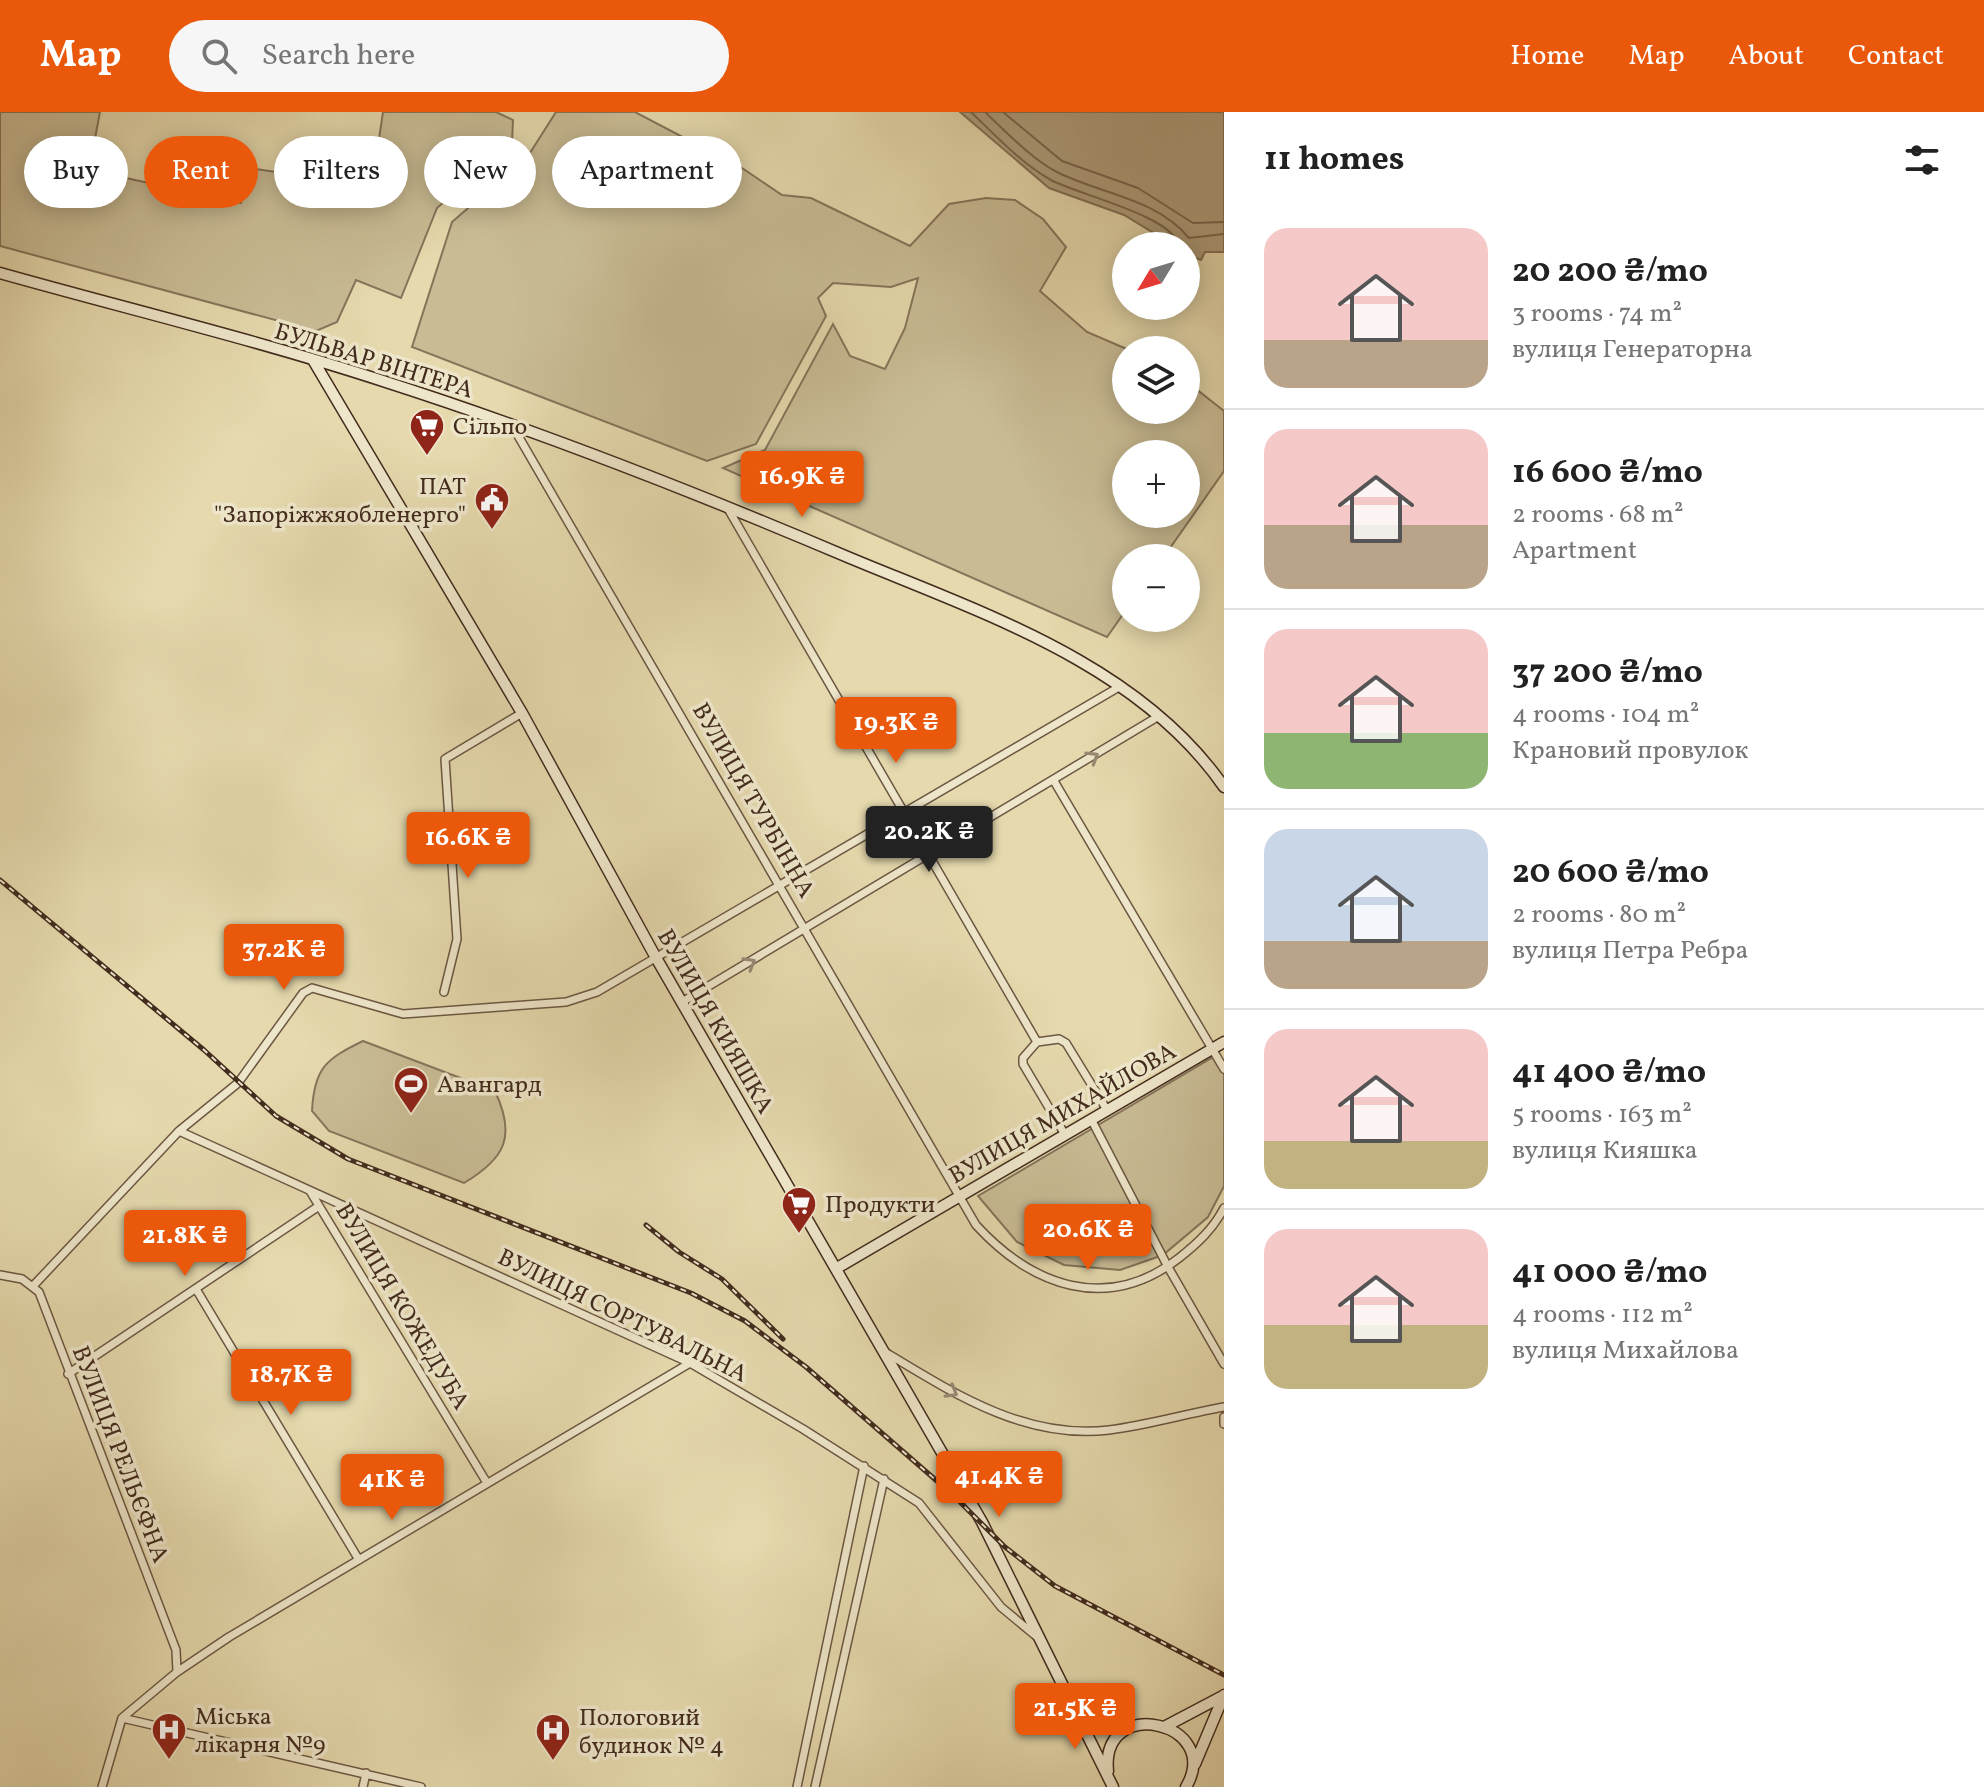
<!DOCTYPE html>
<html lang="en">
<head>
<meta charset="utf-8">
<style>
  body { margin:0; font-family:Vollkorn,serif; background:#f6f6f6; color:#222; height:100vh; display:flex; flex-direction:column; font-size:30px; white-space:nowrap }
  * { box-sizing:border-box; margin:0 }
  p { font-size:26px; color:#767676 }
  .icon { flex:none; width:44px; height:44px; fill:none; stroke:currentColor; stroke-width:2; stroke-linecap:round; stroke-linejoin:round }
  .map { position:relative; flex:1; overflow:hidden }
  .drawer { display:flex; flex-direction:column; background:#fff; width:760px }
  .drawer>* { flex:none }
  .guide { position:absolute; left:24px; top:24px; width:760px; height:72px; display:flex; gap:16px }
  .needle { width:52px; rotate:232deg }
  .buttons { position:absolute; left:1112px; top:120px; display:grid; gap:16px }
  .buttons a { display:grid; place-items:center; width:88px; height:88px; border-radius:50%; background:#fff; box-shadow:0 4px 20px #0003; font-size:40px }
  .price { position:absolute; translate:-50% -68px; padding:0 18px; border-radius:8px; background:#ea580c; color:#fff; font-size:26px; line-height:52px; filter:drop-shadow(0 2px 4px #0008) }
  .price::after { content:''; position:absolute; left:50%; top:48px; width:24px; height:18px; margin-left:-12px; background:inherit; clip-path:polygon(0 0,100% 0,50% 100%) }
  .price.on { background:#222; color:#fff }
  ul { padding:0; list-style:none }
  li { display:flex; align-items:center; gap:24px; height:200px; padding:0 40px }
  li+li { border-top:2px solid #e0e0e0 }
  li span { display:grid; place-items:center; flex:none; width:224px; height:160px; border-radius:24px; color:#555 }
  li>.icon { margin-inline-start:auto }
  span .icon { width:96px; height:96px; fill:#fffc; stroke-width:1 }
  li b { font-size:34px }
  h2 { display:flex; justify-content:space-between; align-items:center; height:96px; padding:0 40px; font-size:34px }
  .pill { padding:0 28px; border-radius:36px; background:#fff; box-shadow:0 4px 20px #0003; font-size:28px; line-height:72px }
  .pill.on { background:#ea580c; color:#fff }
  header { display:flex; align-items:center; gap:48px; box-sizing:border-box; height:112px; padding:0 40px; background:#ea580c; color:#fff }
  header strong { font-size:38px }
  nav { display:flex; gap:44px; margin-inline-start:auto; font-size:28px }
  .search { width:560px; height:72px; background:#f6f6f6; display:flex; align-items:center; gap:20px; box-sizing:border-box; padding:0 28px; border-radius:44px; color:#767676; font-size:30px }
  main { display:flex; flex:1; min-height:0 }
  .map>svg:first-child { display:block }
</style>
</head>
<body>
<header>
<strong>Map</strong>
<div class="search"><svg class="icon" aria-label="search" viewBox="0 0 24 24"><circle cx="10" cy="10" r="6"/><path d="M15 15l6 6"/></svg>Search here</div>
<nav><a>Home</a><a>Map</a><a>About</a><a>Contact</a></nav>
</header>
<main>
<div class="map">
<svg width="1224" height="1675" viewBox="0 0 1224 1675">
  <rect width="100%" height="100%" fill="#e5d9ad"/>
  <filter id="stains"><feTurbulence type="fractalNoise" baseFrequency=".0025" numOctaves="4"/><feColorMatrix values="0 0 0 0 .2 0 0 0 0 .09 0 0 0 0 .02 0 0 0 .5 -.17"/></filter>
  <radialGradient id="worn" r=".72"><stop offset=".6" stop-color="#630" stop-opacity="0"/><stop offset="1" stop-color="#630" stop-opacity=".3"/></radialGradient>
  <path fill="#c9bc95" stroke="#86745a" stroke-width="2" fill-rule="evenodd" d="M 0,0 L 100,0 L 89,58 L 241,91 L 249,56 L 372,74 L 383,0 L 496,0 L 513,8 L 512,31 L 437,96 L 401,186 L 356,168 L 337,210 L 316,219 L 0,134 Z
    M 556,0 L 635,0 L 742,56 L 782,83 L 811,86 L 910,134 L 949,92 L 986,86 L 1015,88 L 1043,107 L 1066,135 L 1040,179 L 1087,220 L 1129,238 L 1126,238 L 1126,298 L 1186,298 L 1186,269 L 1224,299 L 1224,359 L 1163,446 L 1126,446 L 1126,498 L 1107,525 L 723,356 L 765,338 L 833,212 L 850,244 L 885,257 L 905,216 L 918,166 L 891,175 L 833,171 L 818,186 L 826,204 L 756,332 L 707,349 L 412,235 L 452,110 L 528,44 ZM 1126,342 L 1186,342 L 1186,402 L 1126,402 Z
    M 363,929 L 495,979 C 516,1024 506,1046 464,1071 L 329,1019 L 312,999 C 314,956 326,947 363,929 Z
    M 1215,944 L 1224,962 L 1224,1074 L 1208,1105 L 1163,1143 L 1120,1158 L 1064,1153 L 1017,1130 L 978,1084 Z"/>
  <path fill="#ae9e7c" stroke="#837056" stroke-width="2" d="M 960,0 L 1224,0 L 1224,140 L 1205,140 L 1201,148 L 1186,142 L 1186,134 L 1175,134 L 1124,103 L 1049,76 Z"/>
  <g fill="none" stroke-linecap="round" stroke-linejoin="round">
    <path stroke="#78654d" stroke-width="2" d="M 971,0 C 995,23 1022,52 1051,68 C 1076,82 1174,104 1179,134
      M 985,0 C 1004,18 1034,49 1057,60 C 1100,82 1156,86 1189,126 L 1224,122
      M 1003,0 L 1062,49 L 1138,76 L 1193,111 L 1224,110"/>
    <defs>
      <path id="street" d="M 513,315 L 976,1113 C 1032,1174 1107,1202 1179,1146 C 1198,1131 1213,1117 1224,1096
        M 727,395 L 1037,930
        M 1054,669 L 1224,957
        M 444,880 L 457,827 L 445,647 L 522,601
        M 682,890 L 1159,604
        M 1091,1007 L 1168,1155 L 1224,1252
        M 179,1019 L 690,1251 L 803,1317 L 919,1391 L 1001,1495 L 1036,1524
        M 1064,1021 L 1023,952 L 1023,946 L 1037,930 L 1059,927 L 1066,931 L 1107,998
        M 310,1079 L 487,1371
        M 0,1163 L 22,1167 L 39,1180 L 176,1538 L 177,1560
        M 34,1173 L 179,1019 L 238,971 L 303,881 L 312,876 L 403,902 L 566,890 L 597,880 L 1119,575
        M 196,1177 L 359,1448
        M 885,1240 C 953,1281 1025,1328 1109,1318 C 1148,1313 1185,1302 1224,1295
        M 68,1262 L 319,1094
        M 1224,1305 L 1224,1312
        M 122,1606 L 421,1675
        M 102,1675 L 122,1606 L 177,1560 L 229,1525 L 690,1251
        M 363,1675 L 366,1661
        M 797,1675 L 864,1354
        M 815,1675 L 884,1367"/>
      <path id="secondary" d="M 0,161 C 128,197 257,228 383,269 C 542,320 697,381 850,446 C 982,501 1139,552 1224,675
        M 313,248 L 522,601 L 655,844 L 982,1410 L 1113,1675
        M 837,1156 L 1224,930
        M 1073,1598 L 1100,1612 L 1132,1614
        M 1166,1614 L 1223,1584
        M 1195,1652 L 1224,1583
        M 1108,1659 C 1100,1582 1224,1610 1186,1675"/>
    </defs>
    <use href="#street" stroke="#6c5742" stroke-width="10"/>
    <use href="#secondary" stroke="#432c1e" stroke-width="13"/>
    <use href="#street" stroke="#eee6ca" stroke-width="7"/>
    <use href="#secondary" stroke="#eee6ca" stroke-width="10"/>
    <defs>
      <path id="rail" d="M 0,768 L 204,938 L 276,1004 L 348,1047 L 691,1181 L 745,1209 L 806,1255 L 953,1383 L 1005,1435 L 1055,1474 L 1224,1563
        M 646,1113 L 679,1140 L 722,1167 L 783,1227"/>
    </defs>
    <use href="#rail" stroke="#432c1e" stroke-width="5"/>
    <use href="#rail" stroke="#eee6ca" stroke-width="2" stroke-dasharray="6" stroke-linecap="butt"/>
  </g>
  <defs><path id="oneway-chevron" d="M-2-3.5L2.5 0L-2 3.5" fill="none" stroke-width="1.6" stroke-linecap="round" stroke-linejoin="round" transform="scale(2)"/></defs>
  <g stroke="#988974">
    <use href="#oneway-chevron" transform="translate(1093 645) rotate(-32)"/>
    <use href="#oneway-chevron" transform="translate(750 851) rotate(-30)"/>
    <use href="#oneway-chevron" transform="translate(952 1280) rotate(30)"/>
  </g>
  <defs>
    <symbol id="supermarket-pin" viewBox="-11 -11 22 30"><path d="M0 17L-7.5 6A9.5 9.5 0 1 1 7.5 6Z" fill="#8f2418" stroke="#eee6ca"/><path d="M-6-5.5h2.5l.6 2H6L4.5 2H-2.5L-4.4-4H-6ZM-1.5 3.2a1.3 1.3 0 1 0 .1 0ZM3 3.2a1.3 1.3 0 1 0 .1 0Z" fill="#fff"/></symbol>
    <symbol id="civic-pin" viewBox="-11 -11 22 30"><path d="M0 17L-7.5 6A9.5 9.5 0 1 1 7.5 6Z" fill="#8f2418" stroke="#eee6ca"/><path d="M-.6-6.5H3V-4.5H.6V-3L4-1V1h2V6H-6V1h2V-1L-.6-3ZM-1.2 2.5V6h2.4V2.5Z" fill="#fff"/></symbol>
    <symbol id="stadium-pin" viewBox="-11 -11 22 30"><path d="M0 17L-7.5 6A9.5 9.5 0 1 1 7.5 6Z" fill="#8f2418" stroke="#eee6ca"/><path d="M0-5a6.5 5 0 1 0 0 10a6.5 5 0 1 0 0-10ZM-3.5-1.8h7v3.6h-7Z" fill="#fff"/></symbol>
    <symbol id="hospital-pin" viewBox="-11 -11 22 30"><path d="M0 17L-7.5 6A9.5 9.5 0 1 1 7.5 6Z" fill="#8f2418" stroke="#eee6ca"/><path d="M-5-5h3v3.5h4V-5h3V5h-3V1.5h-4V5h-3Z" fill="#fff"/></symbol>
  </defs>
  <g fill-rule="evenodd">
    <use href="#supermarket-pin" x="407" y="294" width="40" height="54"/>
    <use href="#civic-pin" x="472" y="368" width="40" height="54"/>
    <use href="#stadium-pin" x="391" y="952" width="40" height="54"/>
    <use href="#supermarket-pin" x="779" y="1072" width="40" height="54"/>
    <use href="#hospital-pin" x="149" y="1598" width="40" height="54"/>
    <use href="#hospital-pin" x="533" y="1599" width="40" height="54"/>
  </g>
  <g text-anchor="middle" stroke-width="7" stroke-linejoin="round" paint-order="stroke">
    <g font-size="24" fill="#432c1e" stroke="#eee6ca">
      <text transform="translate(374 248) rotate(17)" y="8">БУЛЬВАР ВІНТЕРА</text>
      <text transform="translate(754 688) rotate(60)" y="8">ВУЛИЦЯ ТУРБІННА</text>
      <text transform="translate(716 909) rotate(60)" y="8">ВУЛИЦЯ КИЯШКА</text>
      <text transform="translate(1062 1001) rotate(-30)" y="8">ВУЛИЦЯ МИХАЙЛОВА</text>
      <text transform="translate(403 1194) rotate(59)" y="8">ВУЛИЦЯ КОЖЕДУБА</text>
      <text transform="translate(623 1203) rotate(26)" y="8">ВУЛИЦЯ СОРТУВАЛЬНА</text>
      <text transform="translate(121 1342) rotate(69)" y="8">ВУЛИЦЯ РЕЛЬЄФНА</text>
    </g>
    <g font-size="24" fill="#432c1e" stroke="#eee6ca" text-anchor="start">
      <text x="453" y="322">Сільпо</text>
      <text x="466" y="382" text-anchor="end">ПАТ<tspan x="466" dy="28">"Запоріжжяобленерго"</tspan></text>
      <text x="437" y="980">Авангард</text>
      <text x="825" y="1100">Продукти</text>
      <text x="195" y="1612">Міська<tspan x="195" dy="28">лікарня №9</tspan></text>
      <text x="579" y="1613">Пологовий<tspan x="579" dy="28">будинок № 4</tspan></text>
    </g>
  </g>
  <rect width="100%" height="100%" filter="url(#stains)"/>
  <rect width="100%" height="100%" fill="url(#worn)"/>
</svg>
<div class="buttons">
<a><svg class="needle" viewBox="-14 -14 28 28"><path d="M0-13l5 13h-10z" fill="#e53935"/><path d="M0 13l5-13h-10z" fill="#767676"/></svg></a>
<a><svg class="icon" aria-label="layers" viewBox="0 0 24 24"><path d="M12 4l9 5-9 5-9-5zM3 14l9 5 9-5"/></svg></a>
<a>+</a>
<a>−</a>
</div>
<b class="price" style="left:802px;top:407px">16.9K ₴</b>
<b class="price" style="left:896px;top:653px">19.3K ₴</b>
<b class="price on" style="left:929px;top:762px">20.2K ₴</b>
<b class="price" style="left:468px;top:768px">16.6K ₴</b>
<b class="price" style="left:284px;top:880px">37.2K ₴</b>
<b class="price" style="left:1088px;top:1160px">20.6K ₴</b>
<b class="price" style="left:185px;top:1166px">21.8K ₴</b>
<b class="price" style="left:291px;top:1305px">18.7K ₴</b>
<b class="price" style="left:999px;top:1407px">41.4K ₴</b>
<b class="price" style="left:392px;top:1410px">41K ₴</b>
<b class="price" style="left:1075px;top:1639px">21.5K ₴</b>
<div class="guide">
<a class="pill">Buy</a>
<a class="pill on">Rent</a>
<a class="pill">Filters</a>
<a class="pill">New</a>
<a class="pill">Apartment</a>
</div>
</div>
<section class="drawer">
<h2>11 homes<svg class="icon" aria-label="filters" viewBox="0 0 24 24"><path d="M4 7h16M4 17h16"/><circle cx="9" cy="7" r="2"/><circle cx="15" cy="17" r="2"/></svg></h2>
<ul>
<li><span style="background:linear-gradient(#f6c9c9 70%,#b9a48a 0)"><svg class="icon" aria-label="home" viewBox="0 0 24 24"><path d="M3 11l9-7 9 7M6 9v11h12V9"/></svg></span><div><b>20 200 ₴/mo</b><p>3 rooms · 74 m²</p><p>вулиця Генераторна</p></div></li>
<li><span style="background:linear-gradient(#f6c9c9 60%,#b9a48a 0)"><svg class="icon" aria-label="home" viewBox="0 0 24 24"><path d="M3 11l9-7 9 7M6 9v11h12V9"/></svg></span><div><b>16 600 ₴/mo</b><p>2 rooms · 68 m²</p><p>Apartment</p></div></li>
<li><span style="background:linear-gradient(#f6c9c9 65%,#8fb573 0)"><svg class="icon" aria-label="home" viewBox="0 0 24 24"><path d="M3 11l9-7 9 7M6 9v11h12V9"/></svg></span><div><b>37 200 ₴/mo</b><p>4 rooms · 104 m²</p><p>Крановий провулок</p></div></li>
<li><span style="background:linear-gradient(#c9d6e8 70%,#b9a48a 0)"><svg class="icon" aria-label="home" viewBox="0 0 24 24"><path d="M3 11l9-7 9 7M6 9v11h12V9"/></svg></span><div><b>20 600 ₴/mo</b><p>2 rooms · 80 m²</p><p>вулиця Петра Ребра</p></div></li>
<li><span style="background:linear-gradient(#f6c9c9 70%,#c2b280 0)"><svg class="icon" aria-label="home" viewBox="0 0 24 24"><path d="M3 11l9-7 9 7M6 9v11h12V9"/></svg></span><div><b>41 400 ₴/mo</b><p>5 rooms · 163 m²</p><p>вулиця Кияшка</p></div></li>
<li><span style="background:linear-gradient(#f6c9c9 60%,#c2b280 0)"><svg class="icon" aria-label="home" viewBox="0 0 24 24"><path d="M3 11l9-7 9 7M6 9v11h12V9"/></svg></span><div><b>41 000 ₴/mo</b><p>4 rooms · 112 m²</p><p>вулиця Михайлова</p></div></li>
</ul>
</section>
</main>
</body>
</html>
